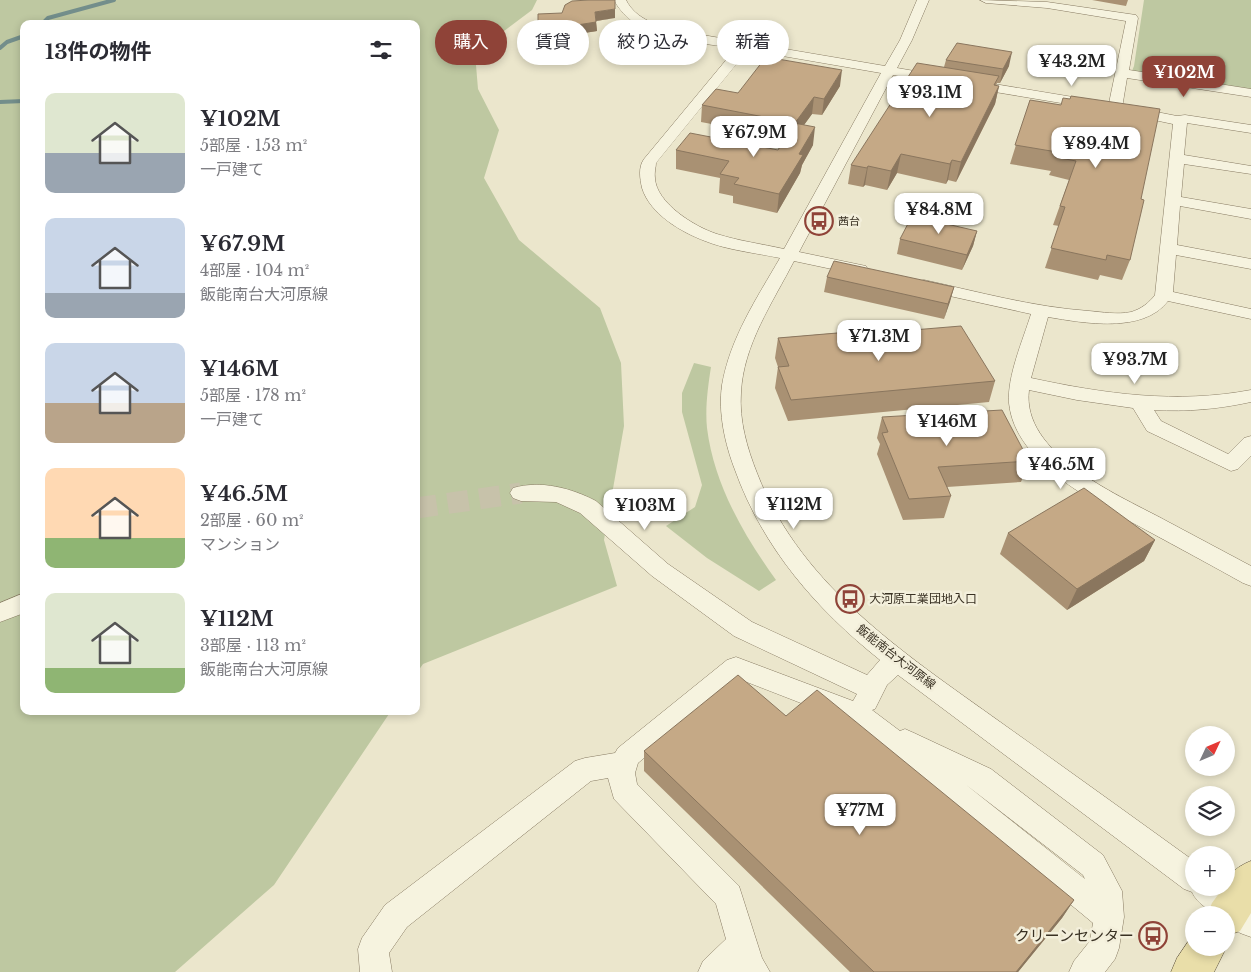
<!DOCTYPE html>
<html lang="ja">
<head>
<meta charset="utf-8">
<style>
  body { margin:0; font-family:"Libre Baskerville","Noto Sans JP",serif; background:#f7f7f7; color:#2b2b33; height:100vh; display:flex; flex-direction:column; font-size:19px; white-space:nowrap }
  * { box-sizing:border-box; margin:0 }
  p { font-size:16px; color:#7c7c81 }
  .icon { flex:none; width:28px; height:28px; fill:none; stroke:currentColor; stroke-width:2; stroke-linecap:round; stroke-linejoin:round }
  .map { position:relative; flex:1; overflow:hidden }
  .sheet { position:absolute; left:20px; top:20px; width:400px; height:695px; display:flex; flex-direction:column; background:#fff; border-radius:10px; box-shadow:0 2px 8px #0003 }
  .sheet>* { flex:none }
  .top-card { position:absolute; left:435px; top:20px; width:475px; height:45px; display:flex; gap:10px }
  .needle { width:32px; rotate:46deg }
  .fabs { position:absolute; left:1185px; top:726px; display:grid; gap:10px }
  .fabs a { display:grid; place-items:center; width:50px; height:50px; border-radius:50%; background:#fff; box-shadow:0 2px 8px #0003; font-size:25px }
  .price { position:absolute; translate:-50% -42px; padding:0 11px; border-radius:10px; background:#fff; color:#222; font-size:16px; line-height:32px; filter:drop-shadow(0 1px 2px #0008) }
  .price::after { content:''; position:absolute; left:50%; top:30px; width:15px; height:11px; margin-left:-8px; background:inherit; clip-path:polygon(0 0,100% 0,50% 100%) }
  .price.selected { background:#8f4338; color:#fff }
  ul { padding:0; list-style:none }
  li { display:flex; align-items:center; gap:15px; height:125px; padding:0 25px }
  li span { display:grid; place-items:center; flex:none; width:140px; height:100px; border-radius:10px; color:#555 }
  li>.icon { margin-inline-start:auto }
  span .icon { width:60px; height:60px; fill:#fffc; stroke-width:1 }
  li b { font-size:21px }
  h2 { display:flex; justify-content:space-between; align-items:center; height:60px; padding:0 25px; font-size:21px }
  .tag { padding:0 18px; border-radius:22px; background:#fff; box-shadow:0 2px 8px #0003; font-size:18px; line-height:45px }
  .tag.selected { background:#8f4338; color:#fff }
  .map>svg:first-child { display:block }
</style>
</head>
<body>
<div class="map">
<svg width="1251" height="972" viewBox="0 0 1251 972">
  <rect width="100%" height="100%" fill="#ebe6cc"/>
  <path fill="#bec8a1" d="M 0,0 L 537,0 L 532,10 L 475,53 L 478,89 L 499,130 L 484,178 L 519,240 L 600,308 L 621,363 L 624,426 L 604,540 L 617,586 L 423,664 L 416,674 L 416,24 L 24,24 L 24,711 L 391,711 L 274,885 L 175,972 L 0,972 Z
    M 1144,0 L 1251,0 L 1251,92 L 1132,71 L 1134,66 Z
    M 694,363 L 711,367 C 708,386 705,408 707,428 C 714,484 743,534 776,580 L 759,591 L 707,558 L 666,526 L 695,507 L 702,485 L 682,412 L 682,393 Z"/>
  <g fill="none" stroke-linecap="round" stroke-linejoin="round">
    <path stroke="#738e8b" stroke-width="4" d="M 48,24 L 45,21 L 48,18 L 114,0
      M 0,48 L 7,42 L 24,36
      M 0,102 L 24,101"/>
    <path stroke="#c7c2aa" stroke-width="21" stroke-dasharray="21 11" stroke-linecap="butt" d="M 416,508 L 521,493"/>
    <defs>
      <path id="minor" d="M 614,0 L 626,0 C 636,20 659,26 679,31 L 885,66 L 900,40 L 917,0 L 929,0 L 912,40 L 897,68 L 938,75 L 945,79 L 938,83 L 893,75 L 799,252 L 866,266 L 868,270 L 866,274 L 860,275 L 794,261 C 773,302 743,345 741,393 C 739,420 747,448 757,473 C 802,590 913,659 1010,729 C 1072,773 1133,817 1194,861 L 1194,888 L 1226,888 L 1226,886 L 1251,904 L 1251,937 L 1240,933 L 1226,922 L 1226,915 C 1214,915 1197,904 1192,892 L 1184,889 L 898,675 L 887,685 L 875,709 L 872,710 L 900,731 L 905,729 L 914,733 L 991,769 L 1103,855 L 1122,891 L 1124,917 L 1119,948 L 1115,959 L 1105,972 L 1069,972 L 1074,961 L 1090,941 L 1093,923 L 850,722 L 739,679 L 638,763 L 635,773 L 637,784 L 739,886 L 762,958 L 770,972 L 698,972 L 703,961 L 726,939 L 716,904 L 614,799 L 608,778 L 591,781 L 407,927 L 389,953 L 392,972 L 360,972 L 358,949 L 362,938 L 385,905 L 575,761 L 585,758 L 615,753 L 618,748 L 727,660 L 736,657 L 853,701 L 857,694 L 734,636 L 652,576 L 580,513 L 556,502 L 521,501 L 513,498 L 510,493 L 513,488 C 541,480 571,488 596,501 L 668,564 L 752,622 L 867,675 L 880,660 C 816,609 763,548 735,470 C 725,444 718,413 722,385 C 730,338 757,298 780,258 C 756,253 727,250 705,241 C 681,232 650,214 642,188 C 640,179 638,167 644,159 L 736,48 C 696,42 635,41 614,0 ZM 748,50 L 881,73 L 784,249 C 762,244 739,241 717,234 C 695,227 656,203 655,178 C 654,173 656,167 656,163 ZM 965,784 L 1083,875 L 1085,879 Z
        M 980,0 L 1047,2 L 1136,15 L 1138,18 L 1129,70 L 1251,89 L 1251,97 L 1127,78 L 1122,108 L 1120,111 L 1110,111 L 1108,108 L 1126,21 L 1047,8 L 986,3 Z
        M 970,80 L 1091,100 L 1098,104 L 1091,108 L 965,87 L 963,84 Z
        M 1131,107 L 1177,116 L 1185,115 L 1251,125 L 1251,133 L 1187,123 L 1184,155 L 1251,166 L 1251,174 L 1184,164 L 1181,197 L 1251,209 L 1251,219 L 1180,206 L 1177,245 L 1251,259 L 1251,269 L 1176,255 L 1173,292 L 1251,309 L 1251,319 L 1168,301 C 1143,334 1084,323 1048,317 L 1031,378 C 1105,394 1177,404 1251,390 L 1251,402 C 1219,409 1187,412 1154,410 L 1161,421 L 1228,454 L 1244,438 L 1251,436 L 1251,456 L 1238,469 L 1231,471 L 1147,431 L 1133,408 L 1077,400 L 1029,390 C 1021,453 1116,494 1161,518 C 1191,534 1221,550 1251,566 L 1251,586 L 1243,583 C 1211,565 1179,548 1146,530 C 1099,504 1015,465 1009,403 C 1007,376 1023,340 1031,314 L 918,289 L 915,285 L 918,281 L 924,280 C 979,292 1033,307 1089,311 C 1102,312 1117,315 1131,312 C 1141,309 1149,303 1155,295 L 1173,124 L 1126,114 L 1124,111 Z
        M 24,593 L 24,613 L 0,622 L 0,603 Z"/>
      <path id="major" d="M 1251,861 L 1251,913 L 1240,931 L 1226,936 L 1226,915 L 1207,915 L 1212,903 L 1223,888 L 1226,888 C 1226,874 1240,865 1251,861 Z
        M 1194,933 L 1194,948 L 1226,948 L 1214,972 L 1171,972 L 1177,958 Z"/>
    </defs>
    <use href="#minor" stroke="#877a62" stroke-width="1"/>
    <use href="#major" stroke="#554935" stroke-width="1"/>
    <use href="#minor" fill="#f6f3df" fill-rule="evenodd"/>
    <use href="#major" fill="#e9dea9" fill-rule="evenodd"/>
  </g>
  <path fill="#a99173" d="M 1092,0 L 1128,0 L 1126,6 Z
    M 615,18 L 596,21 L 597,31 L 571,35 L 553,59 L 551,58 L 551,49 L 554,37 L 539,37 L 538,28 Z
    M 946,60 L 1009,66 L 1000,83 L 997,83 L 996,86 L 999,86 L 995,104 L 956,182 L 948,180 L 946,184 L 897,173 L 887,190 L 865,185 L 863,187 L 848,184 L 851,165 L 944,67 Z
    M 840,86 L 822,115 L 812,114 L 804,125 L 813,145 L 802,165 L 800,173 L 777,213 L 733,203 L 733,196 L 719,193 L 720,178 L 676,169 L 676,150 L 778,150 L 785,138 L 701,122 L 702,105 L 738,93 Z
    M 1030,100 L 1141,199 L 1130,260 L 1122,280 L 1100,275 L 1098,280 L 1045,268 L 1059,226 L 1053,225 L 1069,180 L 1049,175 L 1051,171 L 1010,164 Z
    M 977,231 L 973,246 L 962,270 L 897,254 L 900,239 Z
    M 827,277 L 954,287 L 944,319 L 824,292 Z
    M 859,327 L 889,332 L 995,381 L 989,402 L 788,421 L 775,388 L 778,367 L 775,358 L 778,338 L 858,331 Z
    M 882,417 L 1029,461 L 1021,482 L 947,487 L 951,496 L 944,518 L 903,520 L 877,454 L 880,444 L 877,438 Z
    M 1008,533 L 1155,540 L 1144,561 L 1067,610 L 1000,554 Z
    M 786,716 L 1074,900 L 1062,918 L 1018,972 L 850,972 L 644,771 L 644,751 Z"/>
  <path fill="#8a765e" d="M 615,9 L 615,18 L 596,21 L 595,12 Z
    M 596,22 L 597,31 L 571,35 L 553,59 L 553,50 L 571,26 Z
    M 1012,52 L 1009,66 L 1000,83 L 1003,69 Z
    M 842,70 L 840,86 L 822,115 L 824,99 Z
    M 999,86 L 995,104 L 956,182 L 961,162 Z
    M 814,97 L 812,114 L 793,140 L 795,123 Z
    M 815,127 L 813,145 L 802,165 L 800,173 L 777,213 L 779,194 L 799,154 Z
    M 901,154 L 897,173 L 887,190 L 891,171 Z
    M 952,160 L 948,180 L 946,184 L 950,164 Z
    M 868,166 L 865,185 L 863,187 L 867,168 Z
    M 977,231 L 973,246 L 962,270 L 967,255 Z
    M 954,287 L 950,302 L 944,319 L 948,304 Z
    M 1155,540 L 1144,561 L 1067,610 L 1077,589 Z
    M 1074,900 L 1062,918 L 1018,972 L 1016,972 Z"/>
  <path fill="#c5a986" stroke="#8a765e" d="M 589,0 L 615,0 L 615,9 L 595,12 L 596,22 L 571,26 L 553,50 L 551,49 L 557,28 L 538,28 L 538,14 L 562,13 L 565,5 L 572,1 Z
    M 957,43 L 1012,52 L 1003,69 L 946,60 Z
    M 766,57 L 842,70 L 824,99 L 814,97 L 795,123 L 702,105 L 716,89 L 738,93 Z
    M 917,63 L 999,76 L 994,85 L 999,86 L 961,162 L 952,160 L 950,164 L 901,154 L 891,171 L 868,166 L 867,168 L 851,165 Z
    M 1071,96 L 1160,109 L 1141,199 L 1144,200 L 1130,260 L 1107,255 L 1106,260 L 1051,248 L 1065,207 L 1060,206 L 1076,161 L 1055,157 L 1057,152 L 1015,145 L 1030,100 L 1061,105 L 1063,98 L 1070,99 Z
    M 794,123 L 815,127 L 799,154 L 803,155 L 779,194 L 734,184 L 739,178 L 720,174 L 729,161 L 676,150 L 690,133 L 778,150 Z
    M 912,216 L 977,231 L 967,255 L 900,239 Z
    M 834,261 L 954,287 L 948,304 L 827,277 Z
    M 885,325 L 889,332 L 961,326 L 995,381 L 791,400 L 778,367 L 789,366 L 778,338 L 861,331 L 859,327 Z
    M 1002,410 L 1029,461 L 938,467 L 951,496 L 909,499 L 882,433 L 888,432 L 882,417 Z
    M 1084,488 L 1155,540 L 1077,589 L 1008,533 Z
    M 738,675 L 786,716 L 817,690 L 1074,900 L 1016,972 L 874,972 L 644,751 Z"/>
  <defs>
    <symbol id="bus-ring" viewBox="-11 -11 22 22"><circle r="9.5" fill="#f3efdb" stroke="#8f4338" stroke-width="1.5"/><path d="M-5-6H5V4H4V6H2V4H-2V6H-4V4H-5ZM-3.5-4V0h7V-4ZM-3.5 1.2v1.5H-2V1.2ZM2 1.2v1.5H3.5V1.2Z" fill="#8f4338"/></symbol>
  </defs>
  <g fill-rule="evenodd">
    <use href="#bus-ring" x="803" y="205" width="32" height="32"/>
    <use href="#bus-ring" x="834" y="583" width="32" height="32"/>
    <use href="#bus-ring" x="1137" y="920" width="32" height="32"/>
  </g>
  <g text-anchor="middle" stroke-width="5" stroke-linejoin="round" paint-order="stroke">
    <g font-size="11" fill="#393123" stroke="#f3efdb" text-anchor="start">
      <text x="838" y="225">茜台</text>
    </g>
    <g font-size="12" fill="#393123" stroke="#f3efdb" text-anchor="start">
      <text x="869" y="603">大河原工業団地入口</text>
    </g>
    <g font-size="12" fill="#393123" stroke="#f3efdb">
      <text transform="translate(896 657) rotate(38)" y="4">飯能南台大河原線</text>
    </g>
    <g font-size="15" fill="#393123" stroke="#f3efdb" text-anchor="end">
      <text x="1134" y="941">クリーンセンター</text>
    </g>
  </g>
</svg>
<div class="fabs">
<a><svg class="needle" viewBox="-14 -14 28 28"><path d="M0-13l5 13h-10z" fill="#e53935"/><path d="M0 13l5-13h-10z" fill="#7c7c81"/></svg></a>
<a><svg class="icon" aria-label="layers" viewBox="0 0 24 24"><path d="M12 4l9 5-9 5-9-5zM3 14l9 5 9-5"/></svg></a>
<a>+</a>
<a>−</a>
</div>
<b class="price" style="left:1072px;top:87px">¥43.2M</b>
<b class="price selected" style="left:1184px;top:98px">¥102M</b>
<b class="price" style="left:930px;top:118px">¥93.1M</b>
<b class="price" style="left:754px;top:158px">¥67.9M</b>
<b class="price" style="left:1096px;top:169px">¥89.4M</b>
<b class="price" style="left:939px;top:235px">¥84.8M</b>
<b class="price" style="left:879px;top:362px">¥71.3M</b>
<b class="price" style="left:1135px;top:385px">¥93.7M</b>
<b class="price" style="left:947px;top:447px">¥146M</b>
<b class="price" style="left:1061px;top:490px">¥46.5M</b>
<b class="price" style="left:794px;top:530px">¥112M</b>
<b class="price" style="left:645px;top:531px">¥103M</b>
<b class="price" style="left:860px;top:836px">¥77M</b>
<div class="top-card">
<a class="tag selected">購入</a>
<a class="tag">賃貸</a>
<a class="tag">絞り込み</a>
<a class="tag">新着</a>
</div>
<section class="sheet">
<h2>13件の物件<svg class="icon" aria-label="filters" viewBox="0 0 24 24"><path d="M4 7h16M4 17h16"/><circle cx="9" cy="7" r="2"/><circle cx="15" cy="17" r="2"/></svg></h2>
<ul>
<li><span style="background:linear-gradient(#dfe7d0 60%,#9aa5b1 0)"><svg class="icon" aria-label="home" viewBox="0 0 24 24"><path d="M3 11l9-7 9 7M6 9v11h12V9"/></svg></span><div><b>¥102M</b><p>5部屋 · 153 m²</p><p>一戸建て</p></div></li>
<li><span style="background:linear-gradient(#c9d6e8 75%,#9aa5b1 0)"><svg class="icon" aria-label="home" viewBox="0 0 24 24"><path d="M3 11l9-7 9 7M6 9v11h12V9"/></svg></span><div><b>¥67.9M</b><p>4部屋 · 104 m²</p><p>飯能南台大河原線</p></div></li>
<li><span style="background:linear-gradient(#c9d6e8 60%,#b9a48a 0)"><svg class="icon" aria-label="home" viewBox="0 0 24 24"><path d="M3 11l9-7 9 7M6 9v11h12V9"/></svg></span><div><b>¥146M</b><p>5部屋 · 178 m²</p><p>一戸建て</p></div></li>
<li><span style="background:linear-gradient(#ffd9b3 70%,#8fb573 0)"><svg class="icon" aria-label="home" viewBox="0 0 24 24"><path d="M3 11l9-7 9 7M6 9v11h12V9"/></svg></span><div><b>¥46.5M</b><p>2部屋 · 60 m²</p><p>マンション</p></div></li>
<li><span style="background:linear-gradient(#dfe7d0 75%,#8fb573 0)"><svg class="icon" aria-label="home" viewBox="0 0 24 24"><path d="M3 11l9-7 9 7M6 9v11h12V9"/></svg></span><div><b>¥112M</b><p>3部屋 · 113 m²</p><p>飯能南台大河原線</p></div></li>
</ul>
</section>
</div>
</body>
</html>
